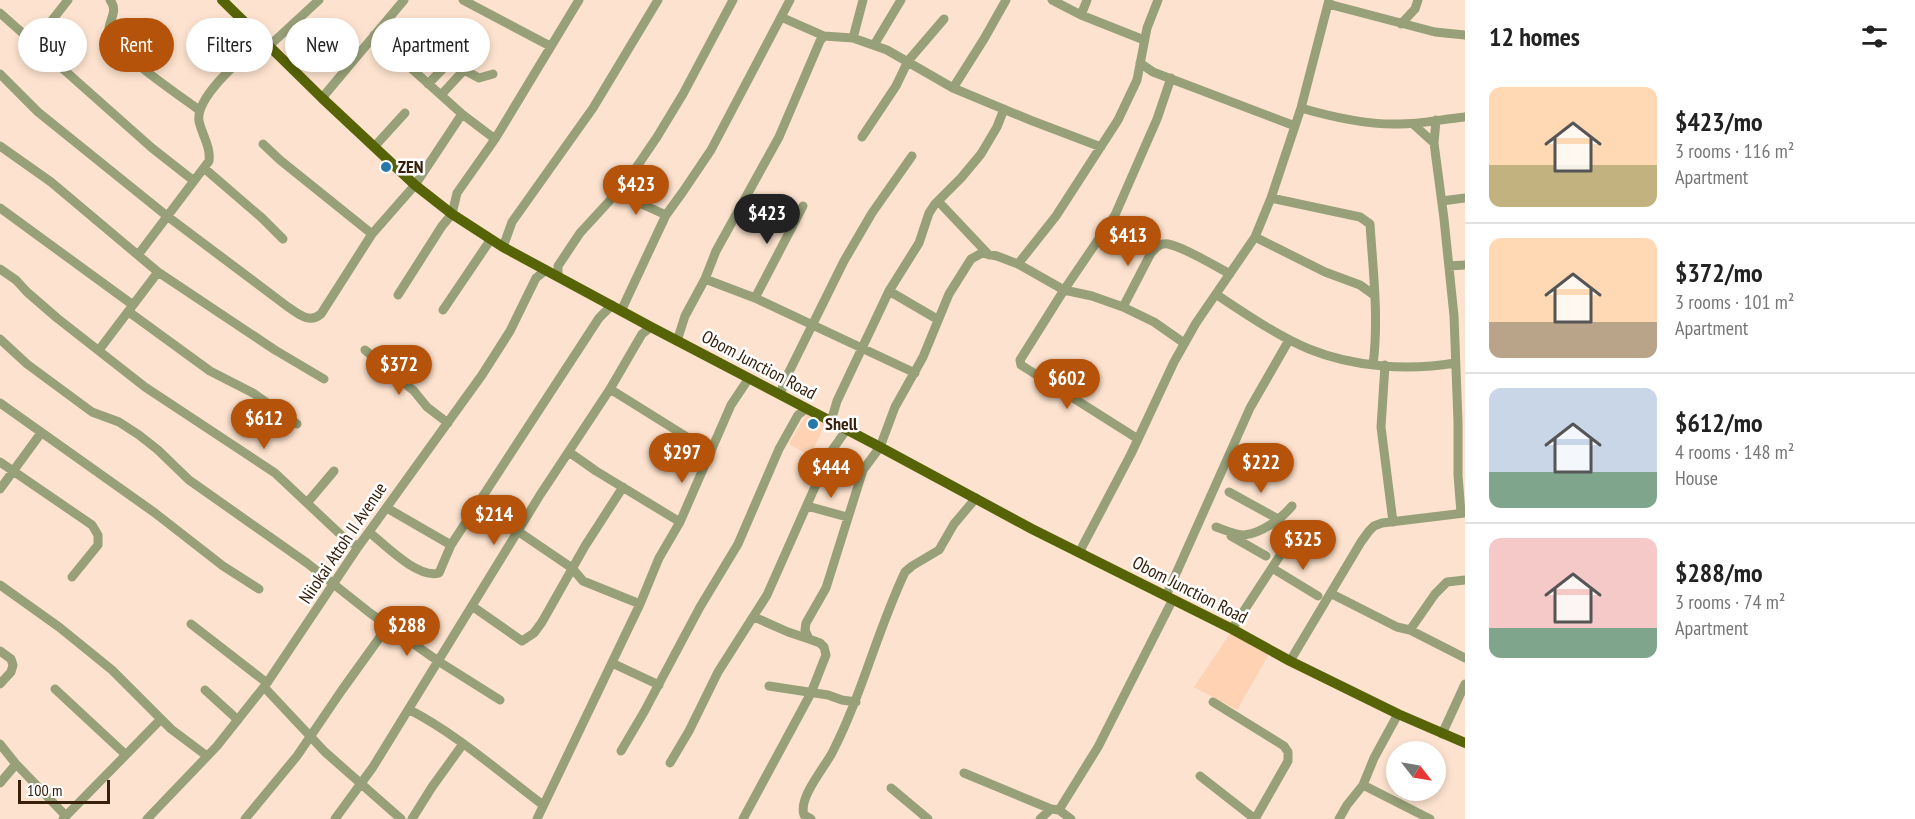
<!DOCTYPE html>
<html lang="en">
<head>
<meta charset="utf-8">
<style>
  body { margin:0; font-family:"PT Sans Narrow",sans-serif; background:#f2f2f2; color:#222; height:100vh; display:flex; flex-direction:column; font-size:22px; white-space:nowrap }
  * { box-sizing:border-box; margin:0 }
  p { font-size:20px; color:#767676 }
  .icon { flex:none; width:33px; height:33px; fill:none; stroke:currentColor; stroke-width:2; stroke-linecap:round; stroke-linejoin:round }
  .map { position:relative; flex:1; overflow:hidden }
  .details { display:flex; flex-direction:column; background:#fff; width:450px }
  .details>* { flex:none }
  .hud { position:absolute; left:18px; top:18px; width:570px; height:54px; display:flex; gap:12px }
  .needle { width:39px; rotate:121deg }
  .controls { position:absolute; left:1386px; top:741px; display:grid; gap:12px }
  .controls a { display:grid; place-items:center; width:60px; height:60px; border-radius:50%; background:#fff; box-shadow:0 3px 9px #0003; font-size:30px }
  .scale { position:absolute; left:18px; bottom:15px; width:92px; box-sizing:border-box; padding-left:6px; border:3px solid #38200b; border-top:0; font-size:16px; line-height:21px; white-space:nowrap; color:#38200b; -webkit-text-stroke:4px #fff; paint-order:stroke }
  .price { position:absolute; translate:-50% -51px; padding:0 14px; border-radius:21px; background:#b45309; color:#fff; font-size:20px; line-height:39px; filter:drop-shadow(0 2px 3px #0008) }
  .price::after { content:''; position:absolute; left:50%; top:36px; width:18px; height:14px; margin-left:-9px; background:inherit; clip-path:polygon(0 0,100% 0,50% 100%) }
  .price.active { background:#222; color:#fff }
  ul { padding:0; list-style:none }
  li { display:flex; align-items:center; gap:18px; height:150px; padding:0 24px }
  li+li { border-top:2px solid #e0e0e0 }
  li span { display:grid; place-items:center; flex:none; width:168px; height:120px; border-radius:12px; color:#555 }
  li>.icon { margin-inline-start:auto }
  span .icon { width:72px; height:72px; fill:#fffc; stroke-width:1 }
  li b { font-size:26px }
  h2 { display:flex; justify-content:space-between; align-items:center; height:72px; padding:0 24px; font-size:26px }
  .pill { padding:0 21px; border-radius:27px; background:#fff; box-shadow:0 3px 9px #0003; font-size:21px; line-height:54px }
  .pill.active { background:#b45309; color:#fff }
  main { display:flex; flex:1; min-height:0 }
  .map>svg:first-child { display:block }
</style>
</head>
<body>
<main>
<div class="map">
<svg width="1465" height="819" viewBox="0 0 1465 819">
  <rect width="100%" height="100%" fill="#fde3cf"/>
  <path fill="#fed2b2" d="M 808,411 L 827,420 L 810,456 L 789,444 Z
    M 1231,632 L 1269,654 L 1237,710 L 1194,687 Z"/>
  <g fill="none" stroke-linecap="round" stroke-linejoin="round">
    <path stroke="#97a078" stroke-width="9" d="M 110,0 C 120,12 106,22 109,35 C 114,51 183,98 199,110
      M 463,0 L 550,46
      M 1052,0 L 1081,15 L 1144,40
      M 1328,4 L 1435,32 L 1465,35
      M 0,13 L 152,148 L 194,181
      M 1081,15 L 1087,0
      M 781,17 L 824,36 L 853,38 L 887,50 L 953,88 L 1030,120 L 1101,147
      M 1401,24 L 1415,9 L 1418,0
      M 374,35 L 462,114 L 495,139
      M 853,38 L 863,0
      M 34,43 L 68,0
      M 874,45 L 901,0
      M 269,46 L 319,0
      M 452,59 L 464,70 L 479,78 L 493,74
      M 1140,63 L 1153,72 L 1295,126
      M 0,74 L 38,112 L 167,216 L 288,307 C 299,314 309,324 321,314 L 372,234 L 415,185 L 462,114
      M 428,84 L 470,41
      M 953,88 L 984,39 L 1006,0
      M 441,95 L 464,70
      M 322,98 L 404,0
      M 1301,108 C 1332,117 1366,125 1399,124 C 1421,124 1443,119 1465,117
      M 1436,120 L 1434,143 L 1444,219 L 1454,316 L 1458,422 L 1458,475 L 1461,513
      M 1413,124 L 1434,143
      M 862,137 L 896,86 L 908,61 L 944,19
      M 263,144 L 280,160 L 372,234
      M 0,146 L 51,182 L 158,272 L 275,350 L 324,379
      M 374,147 L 405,113
      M 204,168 L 262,218 L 283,239
      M 617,193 L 666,215
      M 1271,198 L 1360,217 L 1370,224 C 1373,271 1379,318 1373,365
      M 938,201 L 989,255
      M 1442,201 L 1465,198
      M 0,208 L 133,305
      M 1255,237 L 1325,272 L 1360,285 L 1374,295
      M 503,247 L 512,222 L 593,108 L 658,0
      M 138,255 L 209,161 C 211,147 202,135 199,121 C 195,96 245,56 263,39
      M 1018,264 L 1056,216 L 1118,120 L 1137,80 L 1147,28 L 1158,0
      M 1449,266 L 1465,265
      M 0,269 L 16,280 L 27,292 L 57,318 L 145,387 L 275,473 L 341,535 L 358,547
      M 558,276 L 558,266 L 580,233 L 625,184 L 657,137 L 683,94 L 733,0
      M 705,279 L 755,298 L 915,373
      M 889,291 L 937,319
      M 398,295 L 442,226 L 452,214 L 457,193 L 495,139 L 579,0
      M 1217,295 C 1246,314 1276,335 1309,349 C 1353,367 1408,371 1455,363
      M 755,298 L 803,206
      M 1123,307 L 1151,253 C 1157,247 1160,243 1168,244 C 1184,247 1215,266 1230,274
      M 443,310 L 491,239
      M 621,311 L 666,215 L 682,193 L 711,150 L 790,0
      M 129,312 L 210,371 L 253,393 L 297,424
      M 0,339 L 27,364 L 92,412 L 119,422 L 139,435 L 158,450 L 189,480 L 307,563 L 370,613 L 438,661 L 500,700
      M 677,341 L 685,316 L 705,279 L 716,251 L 779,137 L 820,41 L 824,36
      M 99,350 L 158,272
      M 365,350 L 414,391 L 427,407 L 448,423
      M 1385,365 L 1381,427 L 1393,522
      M 610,389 L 711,452
      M 781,395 L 783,384 L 844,261 L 872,213 L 912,156
      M 0,403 L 155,513 L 223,566 L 259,589
      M 831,421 L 837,401 L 889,291 L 919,243 L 929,213 L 935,204 L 961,178 L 981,154 L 997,127 L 1004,109
      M 1138,439 L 1021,365 L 1020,360 L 1064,290 L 1115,215 L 1157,119 L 1171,78
      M 569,452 L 596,471 L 680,522
      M 0,462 L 92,525 L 98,535 L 98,545 L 72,577
      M 0,489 L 41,433
      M 1229,492 L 1280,520
      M 307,503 L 334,471
      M 807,506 L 847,517
      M 387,508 L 451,545
      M 1216,527 C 1225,530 1235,535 1244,535 C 1261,534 1282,518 1292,506
      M 369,532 C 385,545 418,579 439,573 L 451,545 L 599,318 L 612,305
      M 519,532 L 572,568 L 583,581 L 640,604
      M 1231,536 L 1266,556
      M 1083,555 L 1081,549 L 1131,454 L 1174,362 L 1196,323 L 1255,237 L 1271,198 L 1301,108 L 1329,0
      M 1272,568 L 1318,596
      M 0,585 L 59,627 L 112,670 L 171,729 L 207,756
      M 1332,594 L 1397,627 L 1410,630 L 1435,594 L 1447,582 L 1465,580
      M 1166,596 L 1250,408 L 1289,340
      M 472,606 L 522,641 L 534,633 L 542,622 L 585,546 L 623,487
      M 754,617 L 788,632 L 809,639
      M 191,624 L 267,683
      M 1232,629 L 1298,528
      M 1410,630 L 1465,658
      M 0,651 L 11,659 L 13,665 L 11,672 L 0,684
      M 1290,661 L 1361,542 L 1369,531 L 1374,526 L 1382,523 L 1465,513
      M 612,663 L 659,685
      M 769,686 L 828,695 L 842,700 L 856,702
      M 264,687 L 325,752 L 401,819
      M 55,689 L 125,754
      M 205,690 L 238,720
      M 1213,702 L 1284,746 L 1288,752 L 1288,761 L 1255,819
      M 410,710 C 458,735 499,772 543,805
      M 1442,734 L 1465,684
      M 0,744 L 16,764 L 0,783
      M 621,751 L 644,712 L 700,607 L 738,544 L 779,449 L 798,415 L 806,409
      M 670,763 L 689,731 L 718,672 L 767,595 L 830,453 L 847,429
      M 16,764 L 66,816
      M 964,773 L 1051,809 L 1059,810 L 1071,819
      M 1200,776 L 1255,819
      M 1363,785 L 1430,819
      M 891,788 L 928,819
      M 1059,810 L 1098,747 L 1173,599
      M 63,819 L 161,719
      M 147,819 L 217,746 L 267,683 L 358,547 L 482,375 L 510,331 L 536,278 L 546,270
      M 245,819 L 297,756 L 342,690 L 388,626
      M 335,819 L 373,767 L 540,495 L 610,389 L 642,334 L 651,327
      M 412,819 L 432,787 L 463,744
      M 537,819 L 640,604 L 659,558 L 680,522 L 731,405 L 749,378
      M 743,819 L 811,693 L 826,655 L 824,647 L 820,643 L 809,639 L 805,630 L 806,623 L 826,588 L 863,470 L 880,447 L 895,407 L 923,357 L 949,294 L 971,259 L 982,253 L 997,256 L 1018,264 L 1064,290 L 1092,296 L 1123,307 L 1154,322 L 1184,343
      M 811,819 L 804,815 C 798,798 824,768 832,753 C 862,695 877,631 905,572 L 912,566 L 939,550 L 954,524 L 976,498
      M 1040,819 L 1051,809
      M 1339,819 L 1347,805 L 1363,785 L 1374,758 L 1398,714"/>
    <path stroke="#566306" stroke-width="10" d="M 222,0 L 322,98 L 415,185 L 452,214 L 503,247 L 651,327 L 880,447 L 1032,529 L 1232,629 L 1290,661 L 1398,714 L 1465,743"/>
  </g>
  <g fill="#267aaa" stroke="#fff" stroke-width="2">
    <circle cx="386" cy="167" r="6"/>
    <circle cx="813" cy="424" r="6"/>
  </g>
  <g text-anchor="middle" stroke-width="5" stroke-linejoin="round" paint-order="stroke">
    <g font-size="18" font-weight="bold" fill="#38200b" stroke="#fff" text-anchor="start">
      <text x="398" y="173">ZEN</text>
      <text x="825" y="430">Shell</text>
    </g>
    <g font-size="18" fill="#38200b" stroke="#fff">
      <text transform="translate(759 365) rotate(28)" y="6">Obom Junction Road</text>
      <text transform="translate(343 543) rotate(-56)" y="6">Niiokai Attoh II Avenue</text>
      <text transform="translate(1190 590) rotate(27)" y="6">Obom Junction Road</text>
    </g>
  </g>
</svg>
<div class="controls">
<a><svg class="needle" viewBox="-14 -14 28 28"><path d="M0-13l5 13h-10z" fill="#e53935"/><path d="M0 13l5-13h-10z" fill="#767676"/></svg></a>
</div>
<div class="scale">100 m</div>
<b class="price" style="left:636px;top:216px">$423</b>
<b class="price active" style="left:767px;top:245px">$423</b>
<b class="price" style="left:1128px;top:267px">$413</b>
<b class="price" style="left:399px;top:396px">$372</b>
<b class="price" style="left:1067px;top:410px">$602</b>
<b class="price" style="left:264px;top:450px">$612</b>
<b class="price" style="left:682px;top:484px">$297</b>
<b class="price" style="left:1261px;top:494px">$222</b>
<b class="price" style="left:831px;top:499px">$444</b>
<b class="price" style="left:494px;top:546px">$214</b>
<b class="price" style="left:1303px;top:571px">$325</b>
<b class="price" style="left:407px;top:657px">$288</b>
<div class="hud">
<a class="pill">Buy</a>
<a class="pill active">Rent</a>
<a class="pill">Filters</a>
<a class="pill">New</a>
<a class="pill">Apartment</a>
</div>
</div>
<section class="details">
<h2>12 homes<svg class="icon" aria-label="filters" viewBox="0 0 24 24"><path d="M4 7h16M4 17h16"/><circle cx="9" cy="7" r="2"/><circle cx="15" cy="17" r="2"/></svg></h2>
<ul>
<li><span style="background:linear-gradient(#ffd9b3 65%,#c2b280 0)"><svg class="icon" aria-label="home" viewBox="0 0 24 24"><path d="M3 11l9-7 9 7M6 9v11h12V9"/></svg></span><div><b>$423/mo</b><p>3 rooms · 116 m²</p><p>Apartment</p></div></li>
<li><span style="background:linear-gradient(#ffd9b3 70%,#b9a48a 0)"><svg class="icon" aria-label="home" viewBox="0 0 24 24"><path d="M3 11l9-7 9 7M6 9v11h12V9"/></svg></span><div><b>$372/mo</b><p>3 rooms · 101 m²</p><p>Apartment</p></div></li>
<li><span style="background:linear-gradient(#c9d6e8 70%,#7fa58c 0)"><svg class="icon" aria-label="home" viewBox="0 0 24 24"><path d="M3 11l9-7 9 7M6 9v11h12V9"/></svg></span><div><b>$612/mo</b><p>4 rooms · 148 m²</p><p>House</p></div></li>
<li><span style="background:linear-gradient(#f6c9c9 75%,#7fa58c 0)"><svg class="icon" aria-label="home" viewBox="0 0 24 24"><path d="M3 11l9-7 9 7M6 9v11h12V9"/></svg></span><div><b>$288/mo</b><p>3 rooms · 74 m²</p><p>Apartment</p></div></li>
</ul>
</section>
</main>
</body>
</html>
